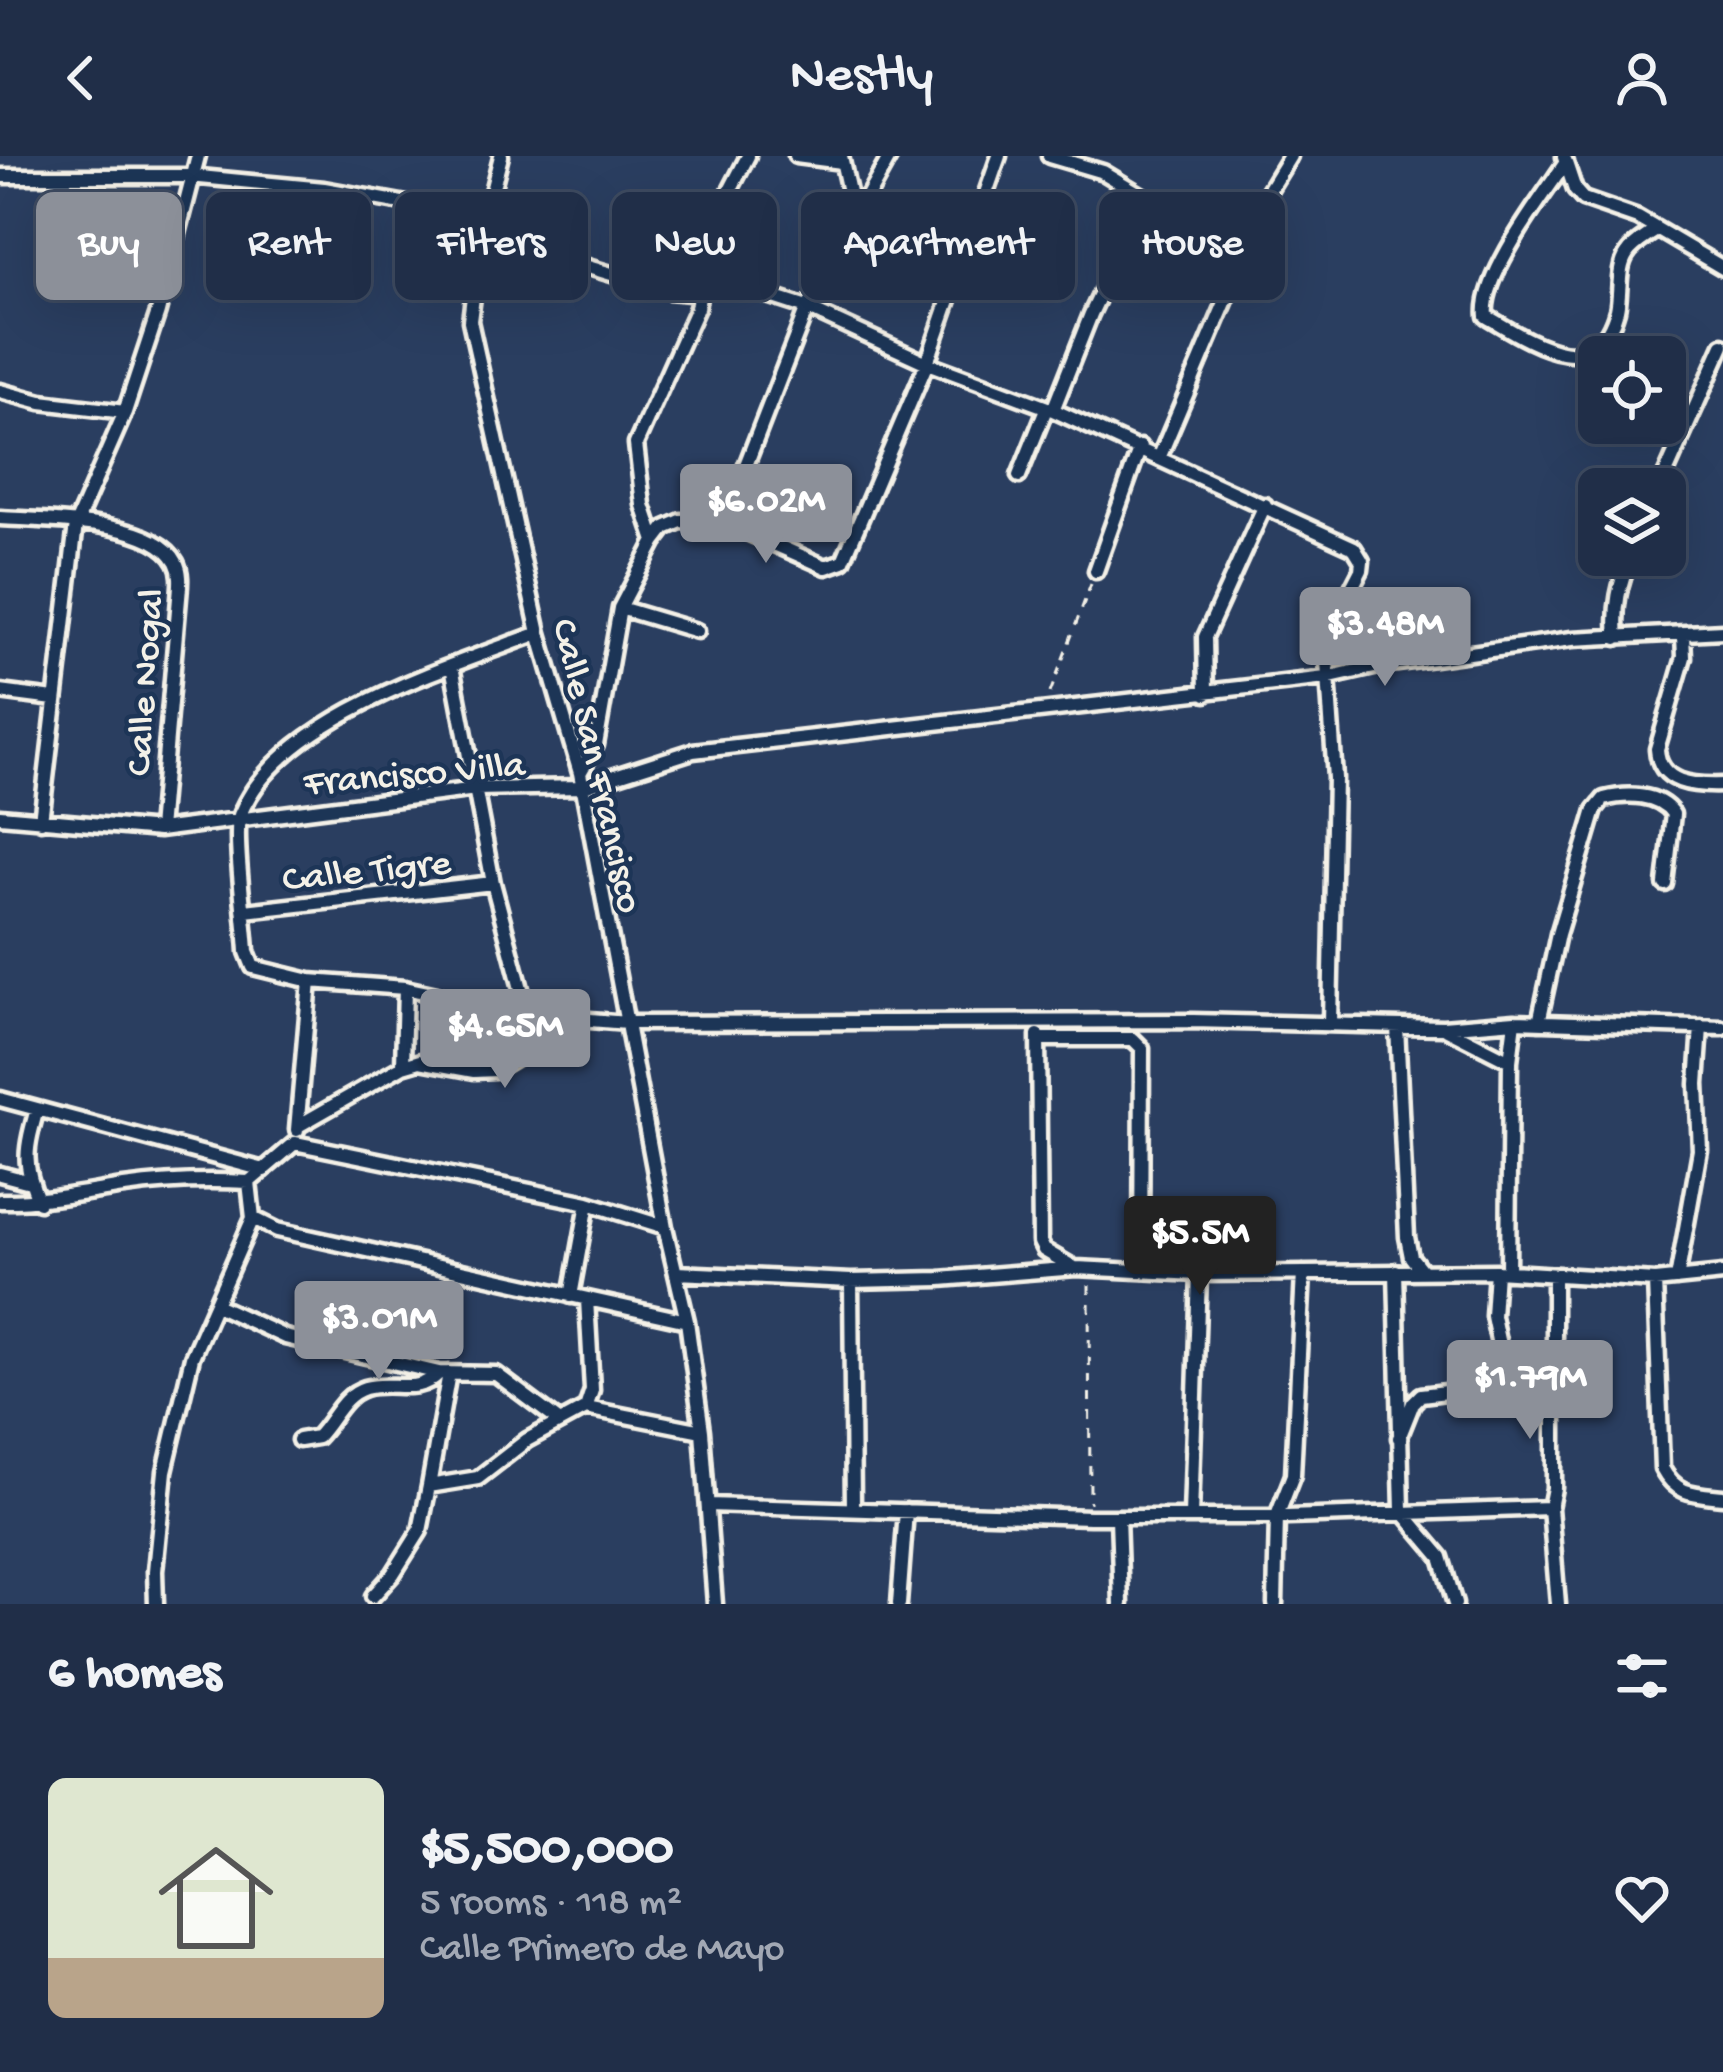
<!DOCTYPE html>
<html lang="en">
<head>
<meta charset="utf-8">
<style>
  body { margin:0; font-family:"Gochi Hand",sans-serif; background:#2d3a52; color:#f1f3f6; height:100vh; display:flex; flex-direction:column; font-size:45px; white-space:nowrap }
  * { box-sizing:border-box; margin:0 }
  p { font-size:39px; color:#a2a8b4 }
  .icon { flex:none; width:66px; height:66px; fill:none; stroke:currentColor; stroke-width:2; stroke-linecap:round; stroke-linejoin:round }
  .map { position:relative; height:1448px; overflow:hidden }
  .panel { display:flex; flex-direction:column; background:#202e48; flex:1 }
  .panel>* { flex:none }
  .top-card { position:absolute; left:36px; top:36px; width:1653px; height:108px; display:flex; gap:24px }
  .fabs { position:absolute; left:1578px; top:180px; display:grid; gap:24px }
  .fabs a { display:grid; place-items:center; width:108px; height:108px; border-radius:18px; background:#202e48; box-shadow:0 12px 48px #0002,0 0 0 3px #3d4a60; font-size:60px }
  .price { position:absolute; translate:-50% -102px; padding:0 27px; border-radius:12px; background:#8c9099; color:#fff; font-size:39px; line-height:78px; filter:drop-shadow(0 3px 6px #0008) }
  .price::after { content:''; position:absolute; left:50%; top:72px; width:36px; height:27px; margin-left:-18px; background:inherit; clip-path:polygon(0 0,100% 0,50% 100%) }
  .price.current { background:#222; color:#fff }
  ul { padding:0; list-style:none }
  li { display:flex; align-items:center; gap:36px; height:300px; padding:0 48px }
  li+li { border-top:3px solid #3d4a60 }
  li span { display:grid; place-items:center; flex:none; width:336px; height:240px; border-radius:18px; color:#555 }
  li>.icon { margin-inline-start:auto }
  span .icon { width:144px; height:144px; fill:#fffc; stroke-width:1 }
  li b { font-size:51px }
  h2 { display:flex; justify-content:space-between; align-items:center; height:144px; padding:0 48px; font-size:51px }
  .tag { padding:0 42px; border-radius:18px; background:#202e48; box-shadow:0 12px 48px #0002,0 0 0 3px #3d4a60; font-size:42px; line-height:108px }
  .tag.current { background:#8c9099; color:#fff }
  header { display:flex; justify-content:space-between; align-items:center; height:156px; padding:0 48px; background:#202e48; font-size:54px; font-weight:600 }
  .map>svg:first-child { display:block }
</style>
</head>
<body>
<header><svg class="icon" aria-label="back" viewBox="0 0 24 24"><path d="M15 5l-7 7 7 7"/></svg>Nestly<svg class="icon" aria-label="person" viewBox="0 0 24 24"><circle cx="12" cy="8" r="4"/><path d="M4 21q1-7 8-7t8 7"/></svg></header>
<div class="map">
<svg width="1723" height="1448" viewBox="0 0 1723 1448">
  <rect width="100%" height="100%" fill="#2a3e60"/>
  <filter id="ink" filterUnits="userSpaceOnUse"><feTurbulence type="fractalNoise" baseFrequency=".00833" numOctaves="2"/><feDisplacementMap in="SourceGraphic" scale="24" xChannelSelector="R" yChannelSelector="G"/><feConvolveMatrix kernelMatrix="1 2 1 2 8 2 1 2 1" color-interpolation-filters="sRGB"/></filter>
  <g filter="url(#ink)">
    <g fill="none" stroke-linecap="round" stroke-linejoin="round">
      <defs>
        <path id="street" d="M 501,0 L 480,83 L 470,165 L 539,477 L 580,617 L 665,1071 L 687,1165 L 702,1275 L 715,1448
          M 796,0 L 842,6
          M 841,0 L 855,63
          M 1049,0 L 1103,16 L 1146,42 L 1249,67
          M 1564,1 L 1575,34 L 1583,43 L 1638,62 L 1723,112
          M 1566,6 C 1543,40 1481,120 1486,160 C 1530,186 1596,231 1617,154 C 1621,137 1617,112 1627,98 C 1633,88 1647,81 1656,74
          M 0,20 L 190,20 L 324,33 L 485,62 L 554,101 L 669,135 L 690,137 L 722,129 L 742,131 L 807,152 L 927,207 L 1053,254 L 1354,392 L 1362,405 L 1361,414 L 1328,478 L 1326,490 L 1335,622 L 1330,866
          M 406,48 L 476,112
          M 0,235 L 41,246 L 125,256
          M 1053,254 L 1091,158 L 1146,42
          M 1160,300 L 1243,104 L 1249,67 L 1290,0
          M 1019,320 L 1046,253
          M 1659,333 L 1723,189
          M 0,362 C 44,365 153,363 176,406 C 182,417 180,430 179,442 L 159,674
          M 724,366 L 826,411 L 843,405 L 927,207 L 999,0
          M 655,385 L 643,349 L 636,288 L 697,152 L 706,104 L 724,46 L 748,0
          M 1096,415 L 1140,291
          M 620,452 L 697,475
          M 539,477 C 449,511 278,562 240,659 C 233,678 246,769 247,796 L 253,811 L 310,825 L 405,832 L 528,859 L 627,867 L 1193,865 L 1443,871 L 1515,865 L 1723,872
          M 1683,480 L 1684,501 L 1657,593 C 1659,628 1694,630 1723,629
          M 1617,482 C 1614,450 1619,429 1631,399
          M 0,536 L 54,543
          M 1206,538 L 1205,481 L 1265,349
          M 580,617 L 596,589 L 620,452 L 655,385 L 665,372 L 681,365 L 724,366 L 807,152 L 835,113 L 855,63 L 890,0
          M 0,660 L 159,674 L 476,633 L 581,631 L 693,595 L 1326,522 L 1383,509 L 1572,483 L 1723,475
          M 41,665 L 76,368 L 125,256 L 158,156 L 198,0
          M 245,755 L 493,727
          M 1539,866 L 1558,778 L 1595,654 L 1604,643 C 1627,637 1659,637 1673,658 L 1665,728
          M 1397,870 L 1407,1081 L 1411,1101 L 1422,1115
          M 1447,873 L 1510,905
          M 1038,879 L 1040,1086 L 1044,1094 L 1073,1111
          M 1038,883 L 1133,883 L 1142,892 L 1141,1115
          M 403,910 L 420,905 L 474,915 L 495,914 L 520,899 L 528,883 L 528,859 L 493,727 L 452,510
          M 0,943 L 264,1014
          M 37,953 C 26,993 22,1007 39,1046
          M 298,970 L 403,910 L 405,832
          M 297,974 L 310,825
          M 0,1018 L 30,1026
          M 249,1026 L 295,987 L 588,1047 L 665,1071
          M 0,1045 C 43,1046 82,1037 124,1031 C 166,1025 207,1024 249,1026
          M 253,1062 L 277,1074 L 687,1165
          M 1396,1115 L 1402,1355 L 1441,1401 L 1455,1448
          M 1508,1116 L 1510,905 L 1515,865
          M 676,1117 L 851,1125 L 940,1123 L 1076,1112 L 1199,1118 L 1496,1115 L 1655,1125 L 1723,1118
          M 1554,1121 L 1554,1332 L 1550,1352 L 1558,1448
          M 1677,1123 L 1700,994 L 1697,928 L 1701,871
          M 851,1125 L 853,1352
          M 1655,1125 L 1662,1312 C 1676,1339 1694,1338 1723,1341
          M 571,1140 L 588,1047
          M 216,1149 L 285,1181 L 439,1217 L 496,1218 L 560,1266
          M 586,1252 L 702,1275
          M 1399,1282 L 1413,1247 L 1421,1239 L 1463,1234 L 1499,1208 L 1501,1199 L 1493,1160 L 1496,1115
          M 299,1284 L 317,1281 C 333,1265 342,1239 365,1232 C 392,1224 417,1240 439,1217
          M 429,1330 L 449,1217
          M 709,1349 L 1090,1361 L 1288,1361 L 1550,1352
          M 1191,1360 L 1199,1118
          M 1118,1361 L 1121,1448
          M 373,1440 L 393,1418 L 420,1375 L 429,1330 L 478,1322 L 527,1284 L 586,1252 L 592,1234 L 587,1143
          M 156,1448 L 155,1415 L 165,1315 L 192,1201 L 253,1062 L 249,1026
          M 899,1448 L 906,1355
          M 1275,1448 L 1277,1360 L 1293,1319 L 1303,1117"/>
      </defs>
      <use href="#street" stroke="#f4f1e8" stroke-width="21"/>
      <path stroke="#f4f1e8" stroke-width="3" stroke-dasharray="9 9" stroke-linecap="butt" d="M 1050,537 L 1091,428
        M 1089,1129 L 1090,1347"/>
      <use href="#street" stroke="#1d3557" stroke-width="12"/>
    </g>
  </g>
  <g text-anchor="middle" stroke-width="9" stroke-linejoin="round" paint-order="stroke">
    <g font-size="39" fill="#f4f1e8" stroke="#1d3557">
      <text transform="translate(141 526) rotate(-86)" y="14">Calle Nogal</text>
      <text transform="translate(601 609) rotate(77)" y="14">Calle San Francisco</text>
      <text transform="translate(414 614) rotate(-5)" y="14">Francisco Villa</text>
      <text transform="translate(366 711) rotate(-6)" y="14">Calle Tigre</text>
    </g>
  </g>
</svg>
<div class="fabs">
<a><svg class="icon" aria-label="locate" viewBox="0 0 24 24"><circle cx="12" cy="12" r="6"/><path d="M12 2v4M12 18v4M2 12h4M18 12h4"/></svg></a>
<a><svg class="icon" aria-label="layers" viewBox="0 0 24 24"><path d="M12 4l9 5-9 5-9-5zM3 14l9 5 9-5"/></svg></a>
</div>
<b class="price" style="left:766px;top:410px">$6.02M</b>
<b class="price" style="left:1385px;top:533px">$3.48M</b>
<b class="price" style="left:505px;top:935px">$4.65M</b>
<b class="price current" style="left:1200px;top:1142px">$5.5M</b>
<b class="price" style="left:379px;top:1227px">$3.01M</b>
<b class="price" style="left:1530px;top:1286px">$1.79M</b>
<div class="top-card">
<a class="tag current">Buy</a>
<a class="tag">Rent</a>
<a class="tag">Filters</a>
<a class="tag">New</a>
<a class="tag">Apartment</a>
<a class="tag">House</a>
</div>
</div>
<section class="panel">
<h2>6 homes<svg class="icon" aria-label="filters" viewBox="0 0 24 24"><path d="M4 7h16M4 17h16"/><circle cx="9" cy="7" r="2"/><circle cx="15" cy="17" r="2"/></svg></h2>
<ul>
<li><span style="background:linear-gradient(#dfe7d0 75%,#b9a48a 0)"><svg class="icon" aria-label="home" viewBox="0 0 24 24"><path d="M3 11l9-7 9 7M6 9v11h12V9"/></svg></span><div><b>$5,500,000</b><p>5 rooms · 118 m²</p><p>Calle Primero de Mayo</p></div><svg class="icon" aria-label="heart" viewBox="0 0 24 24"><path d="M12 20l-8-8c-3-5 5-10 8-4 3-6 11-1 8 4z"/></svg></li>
</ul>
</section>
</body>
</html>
